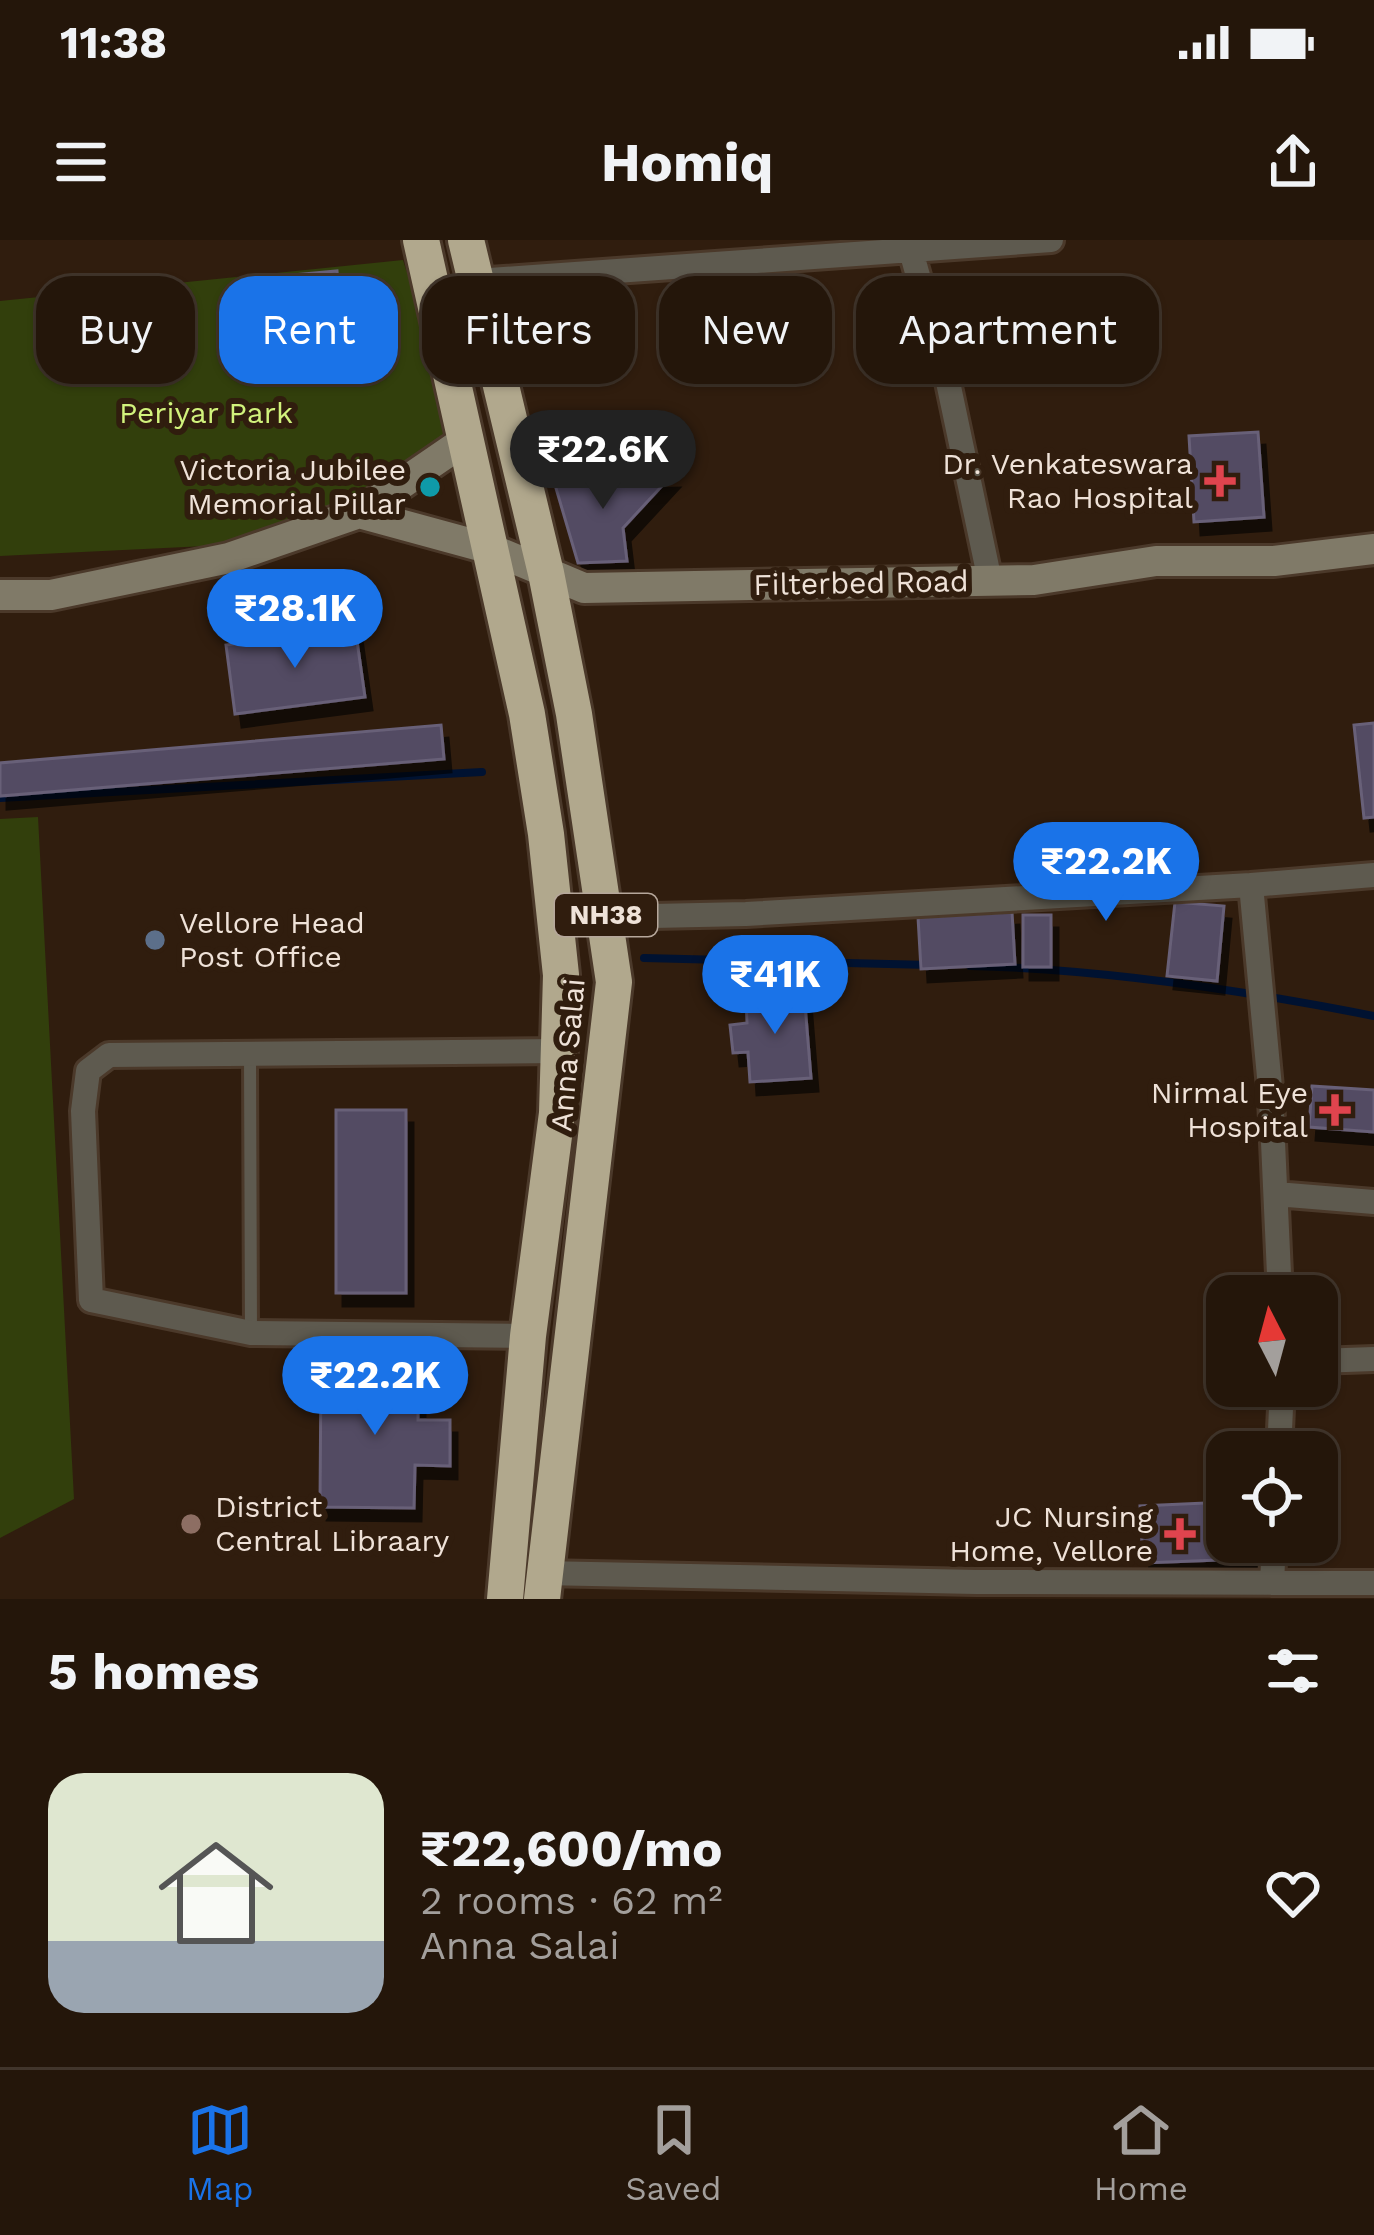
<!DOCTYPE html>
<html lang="en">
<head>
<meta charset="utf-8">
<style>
  body { margin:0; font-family:"Work Sans",sans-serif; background:#302318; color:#f1f3f6; height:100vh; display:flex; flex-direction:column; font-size:45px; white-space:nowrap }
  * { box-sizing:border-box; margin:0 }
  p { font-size:39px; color:#a39f9c }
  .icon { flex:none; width:66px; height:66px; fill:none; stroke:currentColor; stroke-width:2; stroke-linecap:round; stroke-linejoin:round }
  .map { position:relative; height:1359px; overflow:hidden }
  .details { display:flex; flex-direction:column; background:#24160a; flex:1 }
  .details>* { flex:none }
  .top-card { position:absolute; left:36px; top:36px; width:1302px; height:108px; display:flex; gap:24px }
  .needle { width:78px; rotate:354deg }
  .controls { position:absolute; left:1206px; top:1035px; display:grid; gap:24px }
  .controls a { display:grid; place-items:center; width:132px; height:132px; border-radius:24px; background:#24160a; box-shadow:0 3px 9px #0004,0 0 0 3px #41352b; font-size:60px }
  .price { position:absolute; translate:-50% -102px; padding:0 27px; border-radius:42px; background:#1a73e8; color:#fff; font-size:39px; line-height:78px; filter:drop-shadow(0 3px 6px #0008) }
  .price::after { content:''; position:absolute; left:50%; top:72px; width:36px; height:27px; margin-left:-18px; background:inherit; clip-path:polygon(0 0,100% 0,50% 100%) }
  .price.active { background:#222; color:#fff }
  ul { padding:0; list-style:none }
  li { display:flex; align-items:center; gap:36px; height:300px; padding:0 48px }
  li+li { border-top:3px solid #41352b }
  li span { display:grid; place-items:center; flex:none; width:336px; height:240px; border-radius:36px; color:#555 }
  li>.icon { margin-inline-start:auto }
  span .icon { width:144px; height:144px; fill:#fffc; stroke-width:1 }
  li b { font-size:51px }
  h2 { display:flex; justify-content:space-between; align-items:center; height:144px; padding:0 48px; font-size:51px }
  .tag { padding:0 42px; border-radius:36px; background:#24160a; box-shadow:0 3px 9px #0004,0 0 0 3px #41352b; font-size:42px; line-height:108px }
  .tag.active { background:#1a73e8; color:#fff }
  .status { display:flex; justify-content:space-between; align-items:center; height:84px; padding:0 60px; background:#24160a; direction:ltr }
  .status svg { height:33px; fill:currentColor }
  header { display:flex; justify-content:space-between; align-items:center; height:156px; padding:0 48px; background:#24160a; font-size:54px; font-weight:700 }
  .tabs { display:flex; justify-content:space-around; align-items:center; height:168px; border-top:3px solid #41352b; background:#24160a; font-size:33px; color:#a39f9c }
  .tabs a { display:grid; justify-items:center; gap:6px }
  .tabs .active { color:#1a73e8 }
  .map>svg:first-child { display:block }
</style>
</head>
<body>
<div class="status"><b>11:38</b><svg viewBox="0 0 49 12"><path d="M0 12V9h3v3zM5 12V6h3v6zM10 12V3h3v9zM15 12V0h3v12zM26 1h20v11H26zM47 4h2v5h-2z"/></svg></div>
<header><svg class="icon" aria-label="menu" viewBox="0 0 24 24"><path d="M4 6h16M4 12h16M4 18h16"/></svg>Homiq<svg class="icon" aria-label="share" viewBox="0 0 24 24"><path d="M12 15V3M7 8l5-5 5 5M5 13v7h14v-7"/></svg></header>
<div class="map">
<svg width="1374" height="1359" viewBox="0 0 1374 1359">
  <defs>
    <filter id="shadow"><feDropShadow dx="7" dy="13" stdDeviation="0" flood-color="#0009"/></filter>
  </defs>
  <rect width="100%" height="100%" fill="#301d0e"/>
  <path fill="#323f0c" d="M 403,20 L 458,195 L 351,266 L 226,305 L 0,316 L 0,61 Z
    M 38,577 L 74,1259 L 0,1298 L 0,579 Z"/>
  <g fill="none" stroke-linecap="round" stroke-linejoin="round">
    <path stroke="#001231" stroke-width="8" d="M 0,558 L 482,532
      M 644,718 L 931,725
      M 970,726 C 1104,729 1242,750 1374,776"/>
  </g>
  <path fill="#534b63" stroke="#686078" stroke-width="3" filter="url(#shadow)" d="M 337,31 L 341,78 L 273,84 L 270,37 Z
    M 1258,192 L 1264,277 L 1194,282 L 1189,196 Z
    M 672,235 L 623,288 L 627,321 L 578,323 L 553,238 Z
    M 355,387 L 365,457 L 235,474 L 226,405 Z
    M 1374,483 L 1374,577 L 1364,578 L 1354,485 Z
    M 441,485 L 444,519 L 0,556 L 0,523 Z
    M 1175,662 L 1224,666 L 1217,741 L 1167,736 Z
    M 1012,672 L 1015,724 L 921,729 L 918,677 Z
    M 1023,675 L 1051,675 L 1051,727 L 1023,727 Z
    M 804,752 L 811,838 L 750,842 L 748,812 L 733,813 L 730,785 L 747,783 L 746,756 Z
    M 1312,846 L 1374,850 L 1374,892 L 1309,887 Z
    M 336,870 L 406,870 L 406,1053 L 336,1053 Z
    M 321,1127 L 418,1128 L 418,1180 L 450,1180 L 450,1226 L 415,1225 L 414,1268 L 320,1267 Z
    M 1227,1262 L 1227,1302 L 1270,1302 L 1270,1318 L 1143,1323 L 1140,1266 Z"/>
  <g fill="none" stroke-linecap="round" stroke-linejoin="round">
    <defs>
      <path id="lane" d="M 250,815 L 251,1093"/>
      <path id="street" d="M 911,11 L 948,142 L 990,341
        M 476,41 L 1051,0
        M 1251,645 L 1374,635
        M 606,677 L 746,674 L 1251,645 L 1271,858 L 1280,1056
        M 1276,954 L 1374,962
        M 528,1096 L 251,1093 L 91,1060 L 83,871 L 88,831 L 109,815 L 559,811
        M 1317,1121 L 1374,1119
        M 1279,1212 L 1282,1146
        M 542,1333 L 976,1342 L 1374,1343
        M 1272,1343 L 1274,1302"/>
      <path id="secondary" d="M 359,273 L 491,309 L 584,348 L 1034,340 L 1156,321 L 1274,321 L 1374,309
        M 0,355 L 51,355 L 229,318 L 359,273 L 467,199"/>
      <path id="highway" d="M 421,0 L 527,474 L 546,594 L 561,735 L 557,873 L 528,1096 L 505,1359
        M 466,0 L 546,333 L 574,474 L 614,742 L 542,1359"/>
    </defs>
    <use href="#lane" stroke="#4b392a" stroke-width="18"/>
    <use href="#street" stroke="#4b392a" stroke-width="30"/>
    <use href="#secondary" stroke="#4b392a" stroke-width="36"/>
    <use href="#highway" stroke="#4b392a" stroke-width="42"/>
    <use href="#lane" stroke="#5e5a4f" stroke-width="12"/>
    <use href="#street" stroke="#5e5a4f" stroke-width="24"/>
    <use href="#secondary" stroke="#807a68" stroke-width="30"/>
    <use href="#highway" stroke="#b1a88d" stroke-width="36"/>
  </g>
  <g fill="#e0444e" stroke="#301d0e" stroke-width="4.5">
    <path d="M1214 223h12v12h12v12h-12v12h-12v-12h-12v-12h12z"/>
    <path d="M1329 852h12v12h12v12h-12v12h-12v-12h-12v-12h12z"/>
    <path d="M1174 1276h12v12h12v12h-12v12h-12v-12h-12v-12h12z"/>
  </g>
  <circle fill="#0f9aa8" stroke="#301d0e" stroke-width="4.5" cx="430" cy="247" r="12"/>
  <circle fill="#5c6f8a" stroke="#301d0e" stroke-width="4.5" cx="155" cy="700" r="12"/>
  <circle fill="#8d6e63" stroke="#301d0e" stroke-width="4.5" cx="191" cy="1284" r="12"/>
  <g text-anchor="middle" stroke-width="12" stroke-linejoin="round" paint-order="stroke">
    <rect fill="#301d0e" stroke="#b6a79b" stroke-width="3" x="555" y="654" width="102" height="42" rx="9"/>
    <g font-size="27" font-weight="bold" fill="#efe2d8">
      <text x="606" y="684">NH38</text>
    </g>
    <g font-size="30" fill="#d1f27c" stroke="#301d0e">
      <text x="206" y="183">Periyar Park</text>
    </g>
    <g font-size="30" fill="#efe2d8" stroke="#301d0e" text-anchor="end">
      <text x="1193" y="234">Dr. Venkateswara<tspan x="1193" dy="34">Rao Hospital</tspan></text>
      <text x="406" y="240">Victoria Jubilee<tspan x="406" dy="34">Memorial Pillar</tspan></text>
      <text x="179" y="693" text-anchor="start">Vellore Head<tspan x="179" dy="34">Post Office</tspan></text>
      <text x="1308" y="863">Nirmal Eye<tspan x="1308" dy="34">Hospital</tspan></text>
      <text x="215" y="1277" text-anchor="start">District<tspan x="215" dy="34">Central Libraary</tspan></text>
      <text x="1153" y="1287">JC Nursing<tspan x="1153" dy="34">Home, Vellore</tspan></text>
    </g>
    <g font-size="30" fill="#efe2d8" stroke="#301d0e">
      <text transform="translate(861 343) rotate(-1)" y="10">Filterbed Road</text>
      <text transform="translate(568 815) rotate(-85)" y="10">Anna Salai</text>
    </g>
  </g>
</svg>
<div class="controls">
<a><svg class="needle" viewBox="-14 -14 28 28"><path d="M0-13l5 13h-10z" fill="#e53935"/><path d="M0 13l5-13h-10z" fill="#a39f9c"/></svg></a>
<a><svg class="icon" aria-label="locate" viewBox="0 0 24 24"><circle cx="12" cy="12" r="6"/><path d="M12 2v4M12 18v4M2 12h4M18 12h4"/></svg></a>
</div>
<b class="price active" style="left:603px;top:272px">₹22.6K</b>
<b class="price" style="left:295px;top:431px">₹28.1K</b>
<b class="price" style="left:1106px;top:684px">₹22.2K</b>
<b class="price" style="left:775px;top:797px">₹41K</b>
<b class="price" style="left:375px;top:1198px">₹22.2K</b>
<div class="top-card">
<a class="tag">Buy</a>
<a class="tag active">Rent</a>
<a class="tag">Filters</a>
<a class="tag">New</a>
<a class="tag">Apartment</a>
</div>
</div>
<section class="details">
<h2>5 homes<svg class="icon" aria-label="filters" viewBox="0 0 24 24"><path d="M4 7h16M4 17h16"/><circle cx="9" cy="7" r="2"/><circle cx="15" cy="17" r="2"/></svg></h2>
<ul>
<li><span style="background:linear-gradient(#dfe7d0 70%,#9aa5b1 0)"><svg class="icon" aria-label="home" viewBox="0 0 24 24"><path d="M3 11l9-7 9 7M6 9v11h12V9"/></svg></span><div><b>₹22,600/mo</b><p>2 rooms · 62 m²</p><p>Anna Salai</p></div><svg class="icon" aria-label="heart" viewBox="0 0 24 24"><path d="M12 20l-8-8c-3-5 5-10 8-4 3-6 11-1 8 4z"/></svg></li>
</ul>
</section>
<nav class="tabs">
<a class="active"><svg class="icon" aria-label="map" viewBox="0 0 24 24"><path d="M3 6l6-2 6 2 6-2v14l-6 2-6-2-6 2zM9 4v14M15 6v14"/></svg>Map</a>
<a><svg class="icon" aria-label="saved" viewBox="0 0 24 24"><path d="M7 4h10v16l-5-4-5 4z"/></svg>Saved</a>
<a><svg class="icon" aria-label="home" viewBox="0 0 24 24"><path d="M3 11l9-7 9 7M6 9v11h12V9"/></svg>Home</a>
</nav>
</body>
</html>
